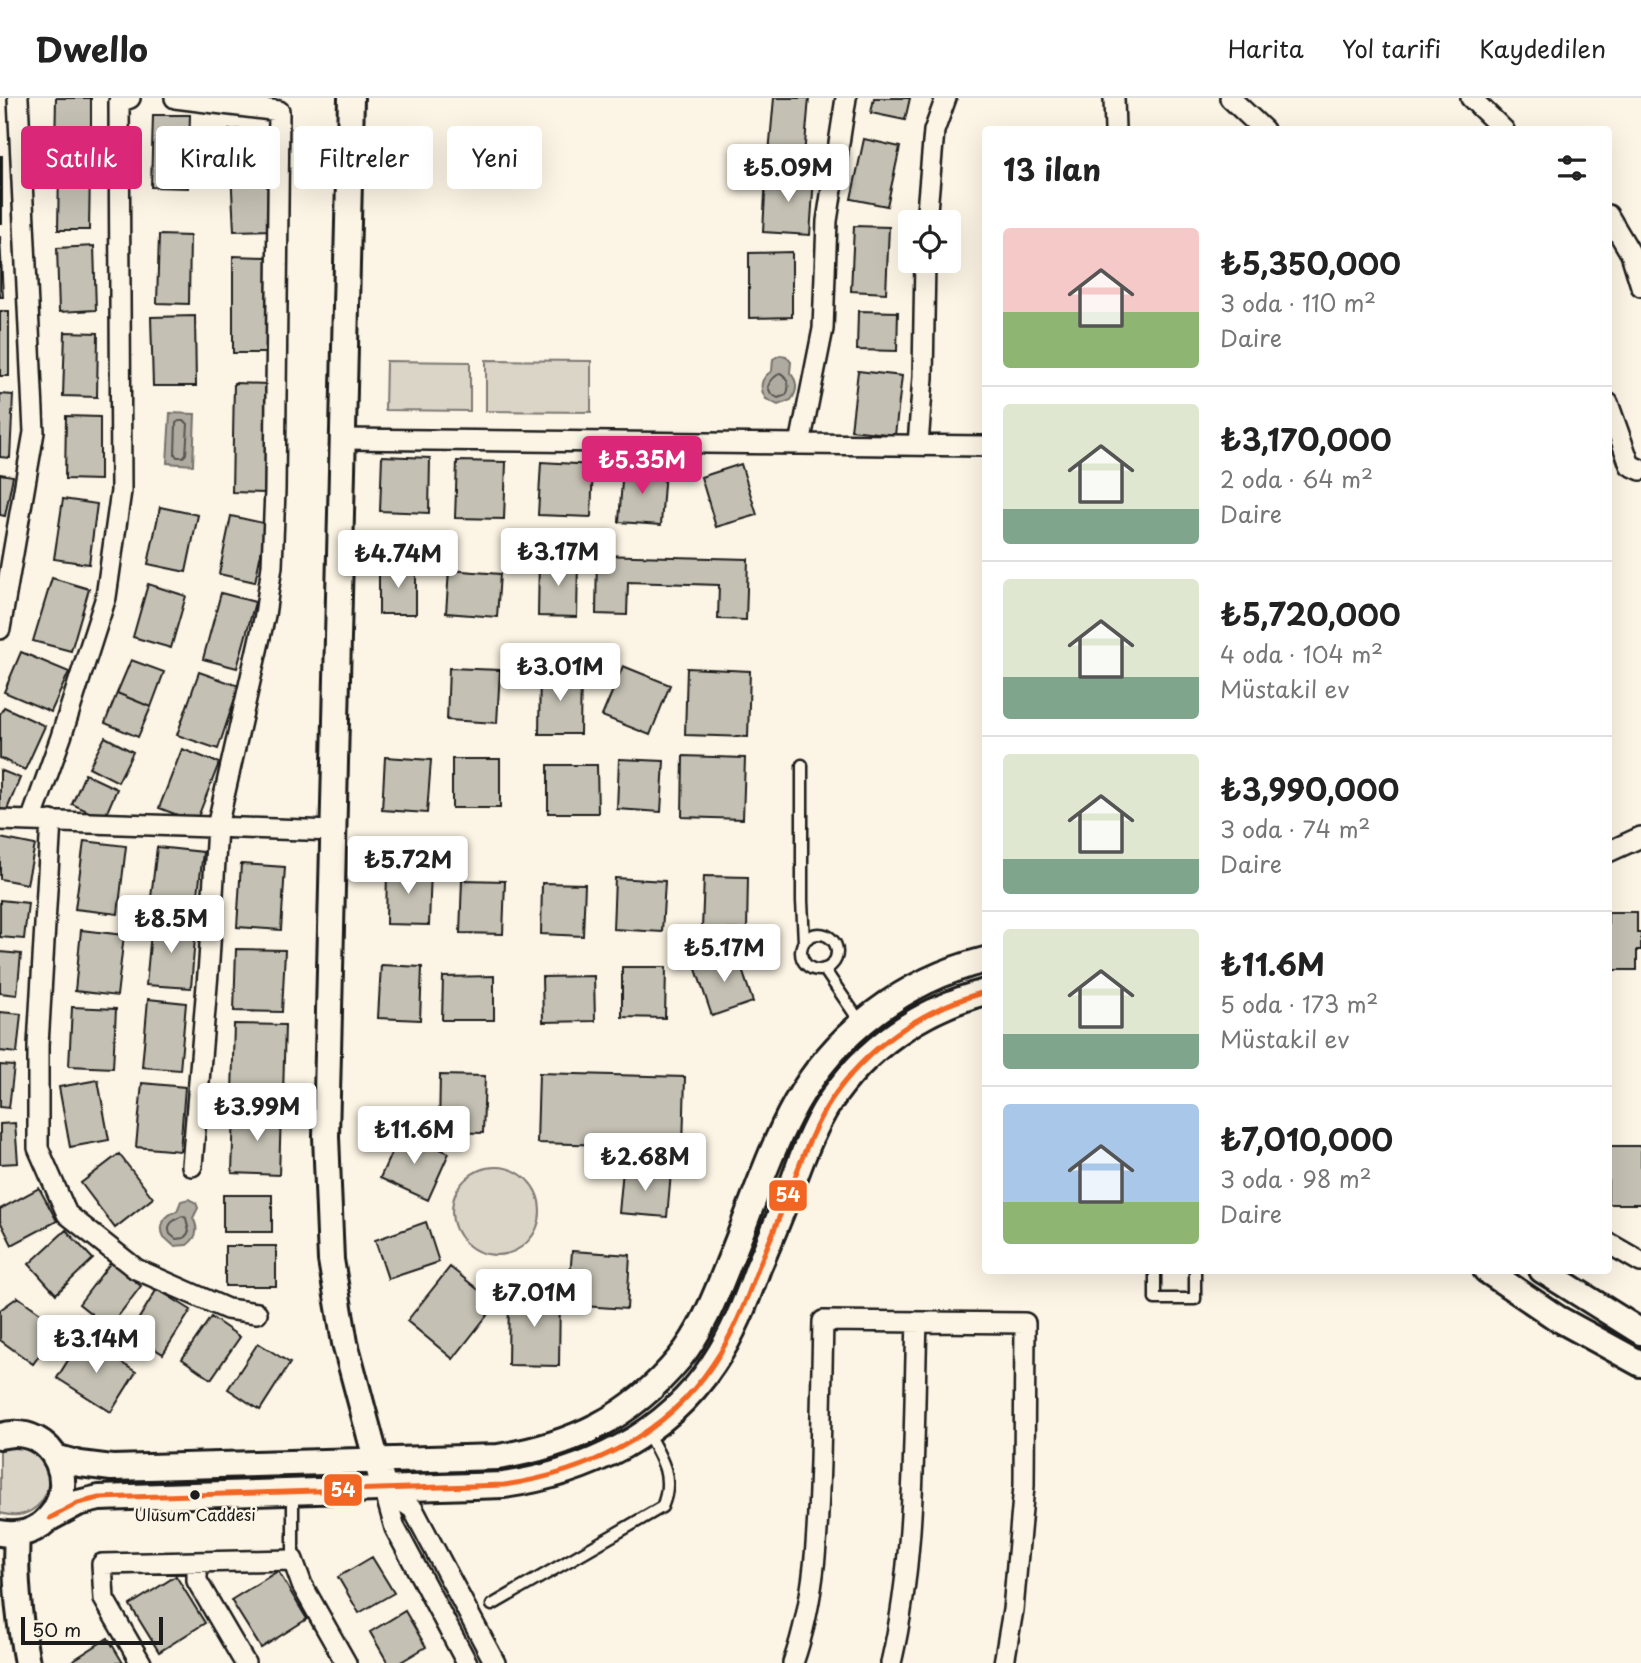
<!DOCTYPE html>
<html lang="tr">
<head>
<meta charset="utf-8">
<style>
  body { margin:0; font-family:"Playpen Sans",sans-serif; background:#f2f2f2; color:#222; height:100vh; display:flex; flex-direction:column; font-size:26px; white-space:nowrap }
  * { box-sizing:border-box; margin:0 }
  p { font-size:23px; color:#767676 }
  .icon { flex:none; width:38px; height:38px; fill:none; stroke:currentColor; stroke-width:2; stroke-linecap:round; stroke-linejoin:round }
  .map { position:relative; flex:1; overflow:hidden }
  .side { position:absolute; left:982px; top:28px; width:630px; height:1148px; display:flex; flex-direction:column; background:#fff; border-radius:7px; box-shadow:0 7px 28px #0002 }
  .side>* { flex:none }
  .top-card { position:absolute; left:21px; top:28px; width:665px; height:63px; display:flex; gap:14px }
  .fabs { position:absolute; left:898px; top:112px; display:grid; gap:14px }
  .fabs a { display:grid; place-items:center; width:63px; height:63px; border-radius:7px; background:#fff; box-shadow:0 7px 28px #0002; font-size:35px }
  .scale { position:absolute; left:21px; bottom:18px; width:142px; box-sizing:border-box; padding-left:7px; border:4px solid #1c1c1c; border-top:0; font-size:19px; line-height:24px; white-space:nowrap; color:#1c1c1c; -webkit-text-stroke:5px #fcf5e5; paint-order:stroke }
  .price { position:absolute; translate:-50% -60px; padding:0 16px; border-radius:7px; background:#fff; color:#222; font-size:23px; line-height:46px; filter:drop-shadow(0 2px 4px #0008) }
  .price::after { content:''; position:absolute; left:50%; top:42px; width:21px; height:16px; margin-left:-10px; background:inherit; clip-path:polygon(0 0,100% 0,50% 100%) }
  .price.on { background:#db2777; color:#fff }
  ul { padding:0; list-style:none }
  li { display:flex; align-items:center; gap:21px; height:175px; padding:0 21px }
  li+li { border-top:2px solid #e0e0e0 }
  li span { display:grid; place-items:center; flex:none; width:196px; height:140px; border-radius:7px; color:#555 }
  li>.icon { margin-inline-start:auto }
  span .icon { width:84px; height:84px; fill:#fffc; stroke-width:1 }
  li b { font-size:30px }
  h2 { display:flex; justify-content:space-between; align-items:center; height:84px; padding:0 21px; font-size:30px }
  .pill { padding:0 24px; border-radius:7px; background:#fff; box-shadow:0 7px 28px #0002; font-size:24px; line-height:63px }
  .pill.on { background:#db2777; color:#fff }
  header { display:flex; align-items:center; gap:42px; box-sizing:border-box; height:98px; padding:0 35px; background:#fff; border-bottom:2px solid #e0e0e0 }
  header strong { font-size:33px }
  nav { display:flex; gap:38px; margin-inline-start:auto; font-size:24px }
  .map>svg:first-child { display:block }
</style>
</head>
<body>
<header>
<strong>Dwello</strong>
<nav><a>Harita</a><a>Yol tarifi</a><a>Kaydedilen</a></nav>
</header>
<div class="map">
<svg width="1641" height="1565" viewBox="0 0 1641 1565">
  <rect width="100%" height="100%" fill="#fcf5e5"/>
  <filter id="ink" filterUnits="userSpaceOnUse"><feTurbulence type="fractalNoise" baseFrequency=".0143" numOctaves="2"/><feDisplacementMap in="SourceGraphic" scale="14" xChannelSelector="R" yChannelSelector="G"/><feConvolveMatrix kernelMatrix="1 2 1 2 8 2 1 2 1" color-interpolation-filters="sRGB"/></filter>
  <g filter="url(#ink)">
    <path fill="#dbd5c8" stroke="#7c7872" stroke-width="2" d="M 486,262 L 591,263 L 591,314 L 486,313 Z
      M 386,263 L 470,264 L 470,313 L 385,312 Z
      M452 1113a44 44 0 1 1 88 0a44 44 0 1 1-88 0Z
      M 18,1347 C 70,1362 49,1430 0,1415 L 0,1350 Z"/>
    <path fill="#b0aba1" stroke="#75726c" stroke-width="2" d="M 780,257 L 786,258 L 791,264 L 790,275 C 798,283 798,293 791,302 L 778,307 L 766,301 C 759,290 760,280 772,273 L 773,261 Z
      M 170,315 L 195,316 L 193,367 L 167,365 Z
      M 189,1101 L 196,1105 L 198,1110 L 193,1120 C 199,1131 197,1140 187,1147 L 174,1148 L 164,1139 C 158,1127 165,1117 177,1113 L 181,1103 Z"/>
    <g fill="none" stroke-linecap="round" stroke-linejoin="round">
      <path stroke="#575551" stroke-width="2" d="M 780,275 C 788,279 791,289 786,297 L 778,300 L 771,296 L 768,289 L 771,282 Z
        M 179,323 L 185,323 L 188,326 L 186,356 L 183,359 L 177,359 L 175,356 L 176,325 Z
        M 182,1118 L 186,1120 L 189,1134 L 184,1140 L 176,1141 L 170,1136 C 166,1125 174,1123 182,1118 Z"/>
    </g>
    <path fill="#c4c0b3" stroke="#1c1c1c" stroke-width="2" d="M 56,0 L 91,0 L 91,53 L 55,52 Z
      M 774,0 L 809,0 L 804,58 L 769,55 Z
      M 874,0 L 910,0 L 905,22 L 871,15 Z
      M 153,17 L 190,17 L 188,90 L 151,89 Z
      M 268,30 L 272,132 L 234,133 L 229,32 Z
      M 864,41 L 900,49 L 887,108 L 851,101 Z
      M 0,58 L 2,58 L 2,125 L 0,125 Z
      M 59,71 L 90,72 L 89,132 L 58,132 Z
      M 766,76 L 814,79 L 810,137 L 763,134 Z
      M 854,128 L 889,129 L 886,195 L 851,193 Z
      M 159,137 L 190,138 L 189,206 L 157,205 Z
      M 0,138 L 3,199 L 0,199 Z
      M 94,148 L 96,212 L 59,214 L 57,150 Z
      M 792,154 L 792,219 L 749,220 L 749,155 Z
      M 233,158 L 267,159 L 267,255 L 233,255 Z
      M 0,213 L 9,213 L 9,278 L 0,278 Z
      M 858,213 L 898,214 L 897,253 L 857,252 Z
      M 195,218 L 196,288 L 153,288 L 151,219 Z
      M 65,234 L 98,235 L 97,299 L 63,298 Z
      M 858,273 L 902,278 L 895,337 L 851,332 Z
      M 234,285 L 268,286 L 266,395 L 232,394 Z
      M 0,296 L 13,297 L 10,360 L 0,359 Z
      M 66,318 L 100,319 L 100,382 L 65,381 Z
      M 382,358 L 430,360 L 429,415 L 380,413 Z
      M 457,363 L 506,364 L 504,421 L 455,420 Z
      M 541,364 L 593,367 L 591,419 L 538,417 Z
      M 741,366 L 757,417 L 716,429 L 701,379 Z
      M 623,369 L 665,372 L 661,427 L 619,424 Z
      M 0,376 L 13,378 L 5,418 L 0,417 Z
      M 63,401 L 97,406 L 89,466 L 54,461 Z
      M 160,409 L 198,417 L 186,474 L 148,466 Z
      M 231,418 L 267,426 L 255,484 L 219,476 Z
      M 597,457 L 748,461 L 746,522 L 718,521 L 719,487 L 628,484 L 627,517 L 596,516 Z
      M 539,460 L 578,461 L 577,519 L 538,518 Z
      M 379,468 L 416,468 L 416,516 L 379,516 Z
      M 449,472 L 500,476 L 497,519 L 446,515 Z
      M 52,480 L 89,491 L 71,553 L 33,543 Z
      M 148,486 L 186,498 L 171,550 L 133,539 Z
      M 221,495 L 255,504 L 237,570 L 203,561 Z
      M 21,554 L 69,574 L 51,614 L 4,594 Z
      M 131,562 L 164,574 L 151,609 L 117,595 Z
      M 623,568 L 670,587 L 650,637 L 602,618 Z
      M 449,570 L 500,572 L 497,625 L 447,622 Z
      M 687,570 L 750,573 L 748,639 L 685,637 Z
      M 540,573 L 581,574 L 580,636 L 539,636 Z
      M 199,574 L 239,588 L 218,651 L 177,637 Z
      M 117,595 L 151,609 L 138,639 L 105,625 Z
      M 4,609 L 45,628 L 25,672 L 0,660 L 0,616 Z
      M 105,639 L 133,654 L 118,684 L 89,669 Z
      M 182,651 L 219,665 L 196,724 L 159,710 Z
      M 683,658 L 745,660 L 743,721 L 682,719 Z
      M 385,659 L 431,662 L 427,715 L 382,712 Z
      M 452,661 L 500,661 L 500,710 L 452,710 Z
      M 619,661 L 664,663 L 661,714 L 617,711 Z
      M 548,667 L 597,667 L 598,715 L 548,715 Z
      M 0,672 L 20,680 L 6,714 L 0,711 Z
      M 85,676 L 117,691 L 104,721 L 72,706 Z
      M 0,740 L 35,747 L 27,786 L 0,781 Z
      M 84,743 L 126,748 L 118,816 L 75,811 Z
      M 157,749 L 203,754 L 196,813 L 150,808 Z
      M 241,766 L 285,769 L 281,832 L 237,829 Z
      M 387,770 L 431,771 L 429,827 L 386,826 Z
      M 704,778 L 748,779 L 747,832 L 702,831 Z
      M 615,780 L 665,783 L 662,834 L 613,831 Z
      M 462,782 L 505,783 L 503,836 L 460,835 Z
      M 542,785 L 585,786 L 583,838 L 541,836 Z
      M 0,802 L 28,805 L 24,841 L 0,839 Z
      M 1608,814 L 1637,814 L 1637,835 L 1641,835 L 1641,852 L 1637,852 L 1637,872 L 1608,872 Z
      M 152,824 L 196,827 L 191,890 L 146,887 Z
      M 81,832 L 124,837 L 117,898 L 75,893 Z
      M 236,851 L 285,852 L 282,914 L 234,913 Z
      M 0,854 L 21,856 L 17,897 L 0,895 Z
      M 736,854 L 753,904 L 712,918 L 695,868 Z
      M 381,867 L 422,869 L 420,922 L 378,920 Z
      M 622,869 L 666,869 L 665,920 L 622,919 Z
      M 494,878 L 494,922 L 442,922 L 443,879 Z
      M 594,878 L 595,923 L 543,924 L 542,879 Z
      M 148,901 L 186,905 L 180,972 L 142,969 Z
      M 72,909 L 116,911 L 113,970 L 69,968 Z
      M 0,914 L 21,916 L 17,955 L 0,953 Z
      M 234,926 L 285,927 L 283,996 L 232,995 Z
      M 0,967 L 14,968 L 9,1010 L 0,1009 Z
      M 539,975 L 685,979 L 683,1049 L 537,1045 Z
      M 440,977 L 485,978 L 483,1035 L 439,1034 Z
      M 98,982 L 109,1042 L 70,1049 L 59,989 Z
      M 142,985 L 185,989 L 180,1053 L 136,1049 Z
      M 234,1013 L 281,1014 L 279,1077 L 232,1075 Z
      M 15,1025 L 18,1065 L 0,1066 L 0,1026 Z
      M 401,1033 L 449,1055 L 428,1102 L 380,1080 Z
      M 1608,1048 L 1641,1048 L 1641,1106 L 1608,1106 Z
      M 119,1056 L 153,1100 L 115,1130 L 81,1085 Z
      M 623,1071 L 671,1075 L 667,1119 L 619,1115 Z
      M 39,1090 L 57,1123 L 12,1147 L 0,1123 L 0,1111 Z
      M 223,1097 L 272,1097 L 272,1134 L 223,1134 Z
      M 426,1124 L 439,1164 L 388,1181 L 375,1142 Z
      M 66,1132 L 93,1161 L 56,1196 L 29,1166 Z
      M 225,1148 L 276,1148 L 276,1188 L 225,1188 Z
      M 572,1153 L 630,1157 L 627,1211 L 568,1207 Z
      M 111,1164 L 141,1188 L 109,1230 L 79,1206 Z
      M 450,1169 L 496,1206 L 453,1261 L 407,1223 Z
      M 157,1191 L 191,1212 L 163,1256 L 130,1235 Z
      M 509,1194 L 560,1195 L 559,1268 L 508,1267 Z
      M 18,1199 L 60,1229 L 33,1266 L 0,1242 L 0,1212 Z
      M 211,1219 L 240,1239 L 211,1281 L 182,1261 Z
      M 82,1240 L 136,1274 L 111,1314 L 57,1280 Z
      M 258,1245 L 290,1265 L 260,1312 L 228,1291 Z
      M 372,1459 L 394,1495 L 359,1515 L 338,1479 Z
      M 278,1473 L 307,1521 L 261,1550 L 231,1502 Z
      M 176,1478 L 205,1525 L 159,1554 L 130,1507 Z
      M 405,1513 L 426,1549 L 399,1565 L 388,1565 L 370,1534 Z
      M 108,1540 L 123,1565 L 69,1565 Z"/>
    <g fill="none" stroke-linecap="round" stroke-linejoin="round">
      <defs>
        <path id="service" d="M 802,667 L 802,803 L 804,844
          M801 854a18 18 0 1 1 36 0a18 18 0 1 1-36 0Z
          M 824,871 L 861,925
          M 1155,1172 L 1155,1201 L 1195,1201 L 1195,1172
          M 293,1396 L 293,1462
          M 492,1507 L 662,1409 C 675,1379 661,1359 646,1333"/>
        <path id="minor" d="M 175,0 L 279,13 L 275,392 L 272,468 L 265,517 L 217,729 L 209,863 L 192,1068
          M 1114,0 L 1115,32
          M 1230,0 L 1264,32
          M 1471,0 L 1504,32
          M 1608,117 L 1631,156 L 1641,188
          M 926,124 L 934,33 L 946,0
          M 1608,305 L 1630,367 L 1641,372
          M 343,341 L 985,348
          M 800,346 L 823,231 L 827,123 L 846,0
          M 918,347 L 923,279 L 925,163
          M 0,531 L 34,334 L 18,0
          M 0,722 L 335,733
          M 31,723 L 61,639 L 106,499 L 121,393 L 119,4 L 130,0
          M 51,723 L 38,947 L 38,1050 L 67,1116 L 136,1171 L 227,1211 L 257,1215
          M 1608,754 L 1641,739
          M 1608,1145 L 1641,1164
          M 384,1391 L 413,1411 L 495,1565
          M 384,1391 L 395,1430 L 467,1565
          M 197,1464 L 197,1483 L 245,1565
          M 141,1565 L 104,1501 L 102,1466 L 293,1462 L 302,1487 L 346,1565
          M 793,1565 C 816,1500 818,1431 820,1363 C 821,1316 822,1269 823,1223 L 1025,1225 L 1024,1388 L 1013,1512 L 1004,1565
          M 891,1565 C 917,1454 913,1337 917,1224"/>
        <path id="tertiary" d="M 351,0 L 326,1038 L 331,1162 L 345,1245 L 384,1391
          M 1486,1172 L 1557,1220 L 1641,1266
          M 1542,1172 L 1641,1234
          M 0,1338 C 55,1323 85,1393 41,1427 C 28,1436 15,1438 0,1435
          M 55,1359 L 80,1366 L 112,1370 L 498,1359 C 572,1347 630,1320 679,1261 C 705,1230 719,1188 734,1152 C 754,1103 770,1051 796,1005 C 836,934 905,882 985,862
          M 50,1420 L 78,1405 L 99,1400 L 504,1387 C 587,1375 666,1337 713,1266 C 733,1237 746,1203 758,1170 C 770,1143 781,1115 792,1087 C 802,1059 813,1030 829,1005 C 866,949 922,911 985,894
          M 17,1437 C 14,1481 19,1522 27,1565"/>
      </defs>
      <use href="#service" stroke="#1c1c1c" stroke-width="15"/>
      <use href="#minor" stroke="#1c1c1c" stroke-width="24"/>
      <use href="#tertiary" stroke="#1c1c1c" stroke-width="30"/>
      <use href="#service" stroke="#fcf5e5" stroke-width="10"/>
      <use href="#minor" stroke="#fcf5e5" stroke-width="19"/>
      <use href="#tertiary" stroke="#fcf5e5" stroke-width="24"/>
      <defs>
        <path id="bus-1" d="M 50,1420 L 78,1405 L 99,1400 L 504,1387 C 587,1375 666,1337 713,1266 C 733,1237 746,1203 758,1170 C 770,1143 781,1115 792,1087 C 802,1059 813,1030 829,1005 C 866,949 922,911 985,894"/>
      </defs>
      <use href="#bus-1" stroke="#fcf5e5" stroke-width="10"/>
      <use href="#bus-1" stroke="#f26522" stroke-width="5"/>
    </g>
  </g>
  <circle fill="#1c1c1c" stroke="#fcf5e5" stroke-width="2.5" cx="195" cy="1397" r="6"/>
  <g text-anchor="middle" stroke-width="5" stroke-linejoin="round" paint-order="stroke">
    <g font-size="16" fill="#1c1c1c" stroke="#fcf5e5">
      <text x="195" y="1423">Ulusum Caddesi</text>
    </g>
  </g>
  <g stroke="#fcf5e5" stroke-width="2.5">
    <rect x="768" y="1081" width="40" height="33" rx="7" fill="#f26522"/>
    <rect x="323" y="1375" width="40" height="34" rx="7" fill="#f26522"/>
  </g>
  <g font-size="19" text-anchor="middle" font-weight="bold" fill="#fff">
    <text x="788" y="1104">54</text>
    <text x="343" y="1399">54</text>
  </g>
</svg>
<div class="fabs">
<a><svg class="icon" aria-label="locate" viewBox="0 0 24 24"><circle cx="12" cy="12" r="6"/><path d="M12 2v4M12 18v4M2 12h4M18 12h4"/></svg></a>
</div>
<div class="scale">50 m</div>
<b class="price" style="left:788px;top:106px">₺5.09M</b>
<b class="price on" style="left:642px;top:398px">₺5.35M</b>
<b class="price" style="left:558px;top:490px">₺3.17M</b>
<b class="price" style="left:398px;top:492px">₺4.74M</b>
<b class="price" style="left:560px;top:605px">₺3.01M</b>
<b class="price" style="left:408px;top:798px">₺5.72M</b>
<b class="price" style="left:171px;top:857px">₺8.5M</b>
<b class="price" style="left:724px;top:886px">₺5.17M</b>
<b class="price" style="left:257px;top:1045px">₺3.99M</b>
<b class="price" style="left:414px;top:1068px">₺11.6M</b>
<b class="price" style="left:645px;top:1095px">₺2.68M</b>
<b class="price" style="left:534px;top:1231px">₺7.01M</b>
<b class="price" style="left:96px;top:1277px">₺3.14M</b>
<div class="top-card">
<a class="pill on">Satılık</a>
<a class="pill">Kiralık</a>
<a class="pill">Filtreler</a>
<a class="pill">Yeni</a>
</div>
<section class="side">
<h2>13 ilan<svg class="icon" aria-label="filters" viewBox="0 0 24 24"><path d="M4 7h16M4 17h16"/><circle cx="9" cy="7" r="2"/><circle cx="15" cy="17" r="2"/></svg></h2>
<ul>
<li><span style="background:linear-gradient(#f6c9c9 60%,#8fb573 0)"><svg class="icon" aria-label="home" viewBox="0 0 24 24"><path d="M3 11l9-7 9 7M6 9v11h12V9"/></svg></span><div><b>₺5,350,000</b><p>3 oda · 110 m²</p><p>Daire</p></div></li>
<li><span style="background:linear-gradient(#dfe7d0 75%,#7fa58c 0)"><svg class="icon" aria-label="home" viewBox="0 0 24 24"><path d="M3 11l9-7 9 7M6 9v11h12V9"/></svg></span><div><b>₺3,170,000</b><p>2 oda · 64 m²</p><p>Daire</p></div></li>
<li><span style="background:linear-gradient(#dfe7d0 70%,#7fa58c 0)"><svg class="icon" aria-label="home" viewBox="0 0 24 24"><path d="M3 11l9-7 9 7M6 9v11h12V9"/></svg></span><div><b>₺5,720,000</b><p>4 oda · 104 m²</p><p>Müstakil ev</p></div></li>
<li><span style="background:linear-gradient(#dfe7d0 75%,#7fa58c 0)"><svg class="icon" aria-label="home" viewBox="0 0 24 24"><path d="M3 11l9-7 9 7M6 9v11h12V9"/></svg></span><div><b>₺3,990,000</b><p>3 oda · 74 m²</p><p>Daire</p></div></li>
<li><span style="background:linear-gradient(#dfe7d0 75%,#7fa58c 0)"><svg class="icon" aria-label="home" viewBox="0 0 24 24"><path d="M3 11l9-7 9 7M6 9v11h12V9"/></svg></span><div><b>₺11.6M</b><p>5 oda · 173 m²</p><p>Müstakil ev</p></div></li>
<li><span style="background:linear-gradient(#a9c7e8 70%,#8fb573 0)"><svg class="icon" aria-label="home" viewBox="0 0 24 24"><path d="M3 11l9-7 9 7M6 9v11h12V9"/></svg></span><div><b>₺7,010,000</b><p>3 oda · 98 m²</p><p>Daire</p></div></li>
</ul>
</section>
</div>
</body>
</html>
